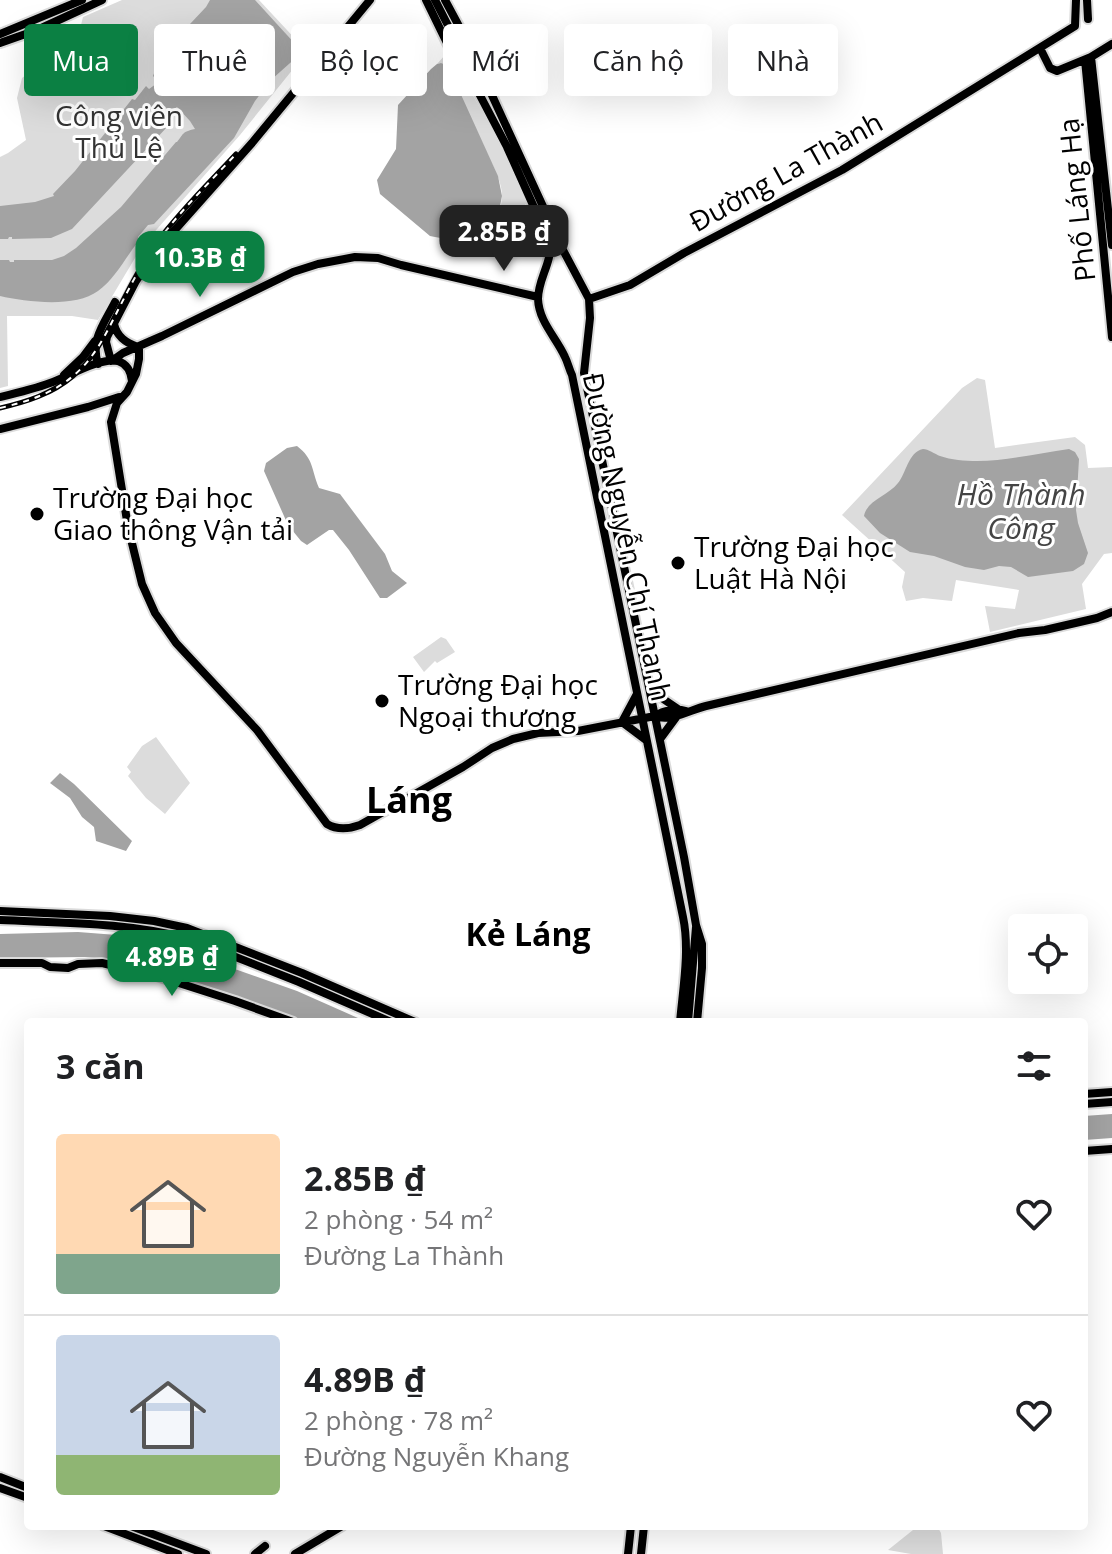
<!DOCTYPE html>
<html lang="vi">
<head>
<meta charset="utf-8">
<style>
  body { margin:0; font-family:"Open Sans",sans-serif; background:#f6f6f6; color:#202124; height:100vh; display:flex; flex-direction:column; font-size:30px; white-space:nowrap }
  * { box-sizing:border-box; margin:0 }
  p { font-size:26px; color:#757577 }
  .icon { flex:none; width:44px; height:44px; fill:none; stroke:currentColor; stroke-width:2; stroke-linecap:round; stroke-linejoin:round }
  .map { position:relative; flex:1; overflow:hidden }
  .panel { position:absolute; left:24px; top:1018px; width:1064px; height:512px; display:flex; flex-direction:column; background:#fff; border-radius:8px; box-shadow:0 8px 32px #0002 }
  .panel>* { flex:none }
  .top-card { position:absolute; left:24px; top:24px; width:1064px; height:72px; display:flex; gap:16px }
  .controls { position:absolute; left:1008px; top:914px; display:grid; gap:16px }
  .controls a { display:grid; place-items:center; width:80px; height:80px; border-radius:8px; background:#fff; box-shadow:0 8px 32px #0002; font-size:40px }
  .price { position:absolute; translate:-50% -68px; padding:0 18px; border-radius:16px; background:#0b8043; color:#fff; font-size:26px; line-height:52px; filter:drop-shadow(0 2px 4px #0008) }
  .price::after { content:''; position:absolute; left:50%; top:48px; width:24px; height:18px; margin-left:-12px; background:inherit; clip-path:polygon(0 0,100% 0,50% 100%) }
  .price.selected { background:#222; color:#fff }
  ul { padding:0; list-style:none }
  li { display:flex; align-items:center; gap:24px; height:200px; padding:0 32px }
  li+li { border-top:2px solid #e0e0e0 }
  li span { display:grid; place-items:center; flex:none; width:224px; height:160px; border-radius:8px; color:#555 }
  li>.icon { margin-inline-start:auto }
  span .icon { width:96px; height:96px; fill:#fffc; stroke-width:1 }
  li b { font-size:34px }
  h2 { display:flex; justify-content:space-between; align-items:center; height:96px; padding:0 32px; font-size:34px }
  .chip { padding:0 28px; border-radius:8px; background:#fff; box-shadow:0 8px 32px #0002; font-size:28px; line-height:72px }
  .chip.selected { background:#0b8043; color:#fff }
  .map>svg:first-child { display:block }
</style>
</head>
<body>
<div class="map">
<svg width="1112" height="1554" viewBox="0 0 1112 1554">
  <rect width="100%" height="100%" fill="#fff"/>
  <path fill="#dcdcdc" d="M 122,0 L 259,0 L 300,44 L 302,58 L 240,135 L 150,237 L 138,253 L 98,320 L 72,316 L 7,316 L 8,386 L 0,388 L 0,157 L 8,153 L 26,140 L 17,98 L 22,78 L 39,65 L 72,48 L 76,45 L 83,17 Z
    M 445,55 L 451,57 L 454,62 L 504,150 L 525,193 L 527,201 L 521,215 L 503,227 L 491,223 C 499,215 502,206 502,194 C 501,180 493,166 487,153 C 474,122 457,93 441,63 L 437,64 Z
    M 977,378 L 985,380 L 995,448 L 1075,437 L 1085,445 L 1088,468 L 1112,467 L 1112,553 L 1104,554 L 1082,584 L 1086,609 L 990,632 L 985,606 L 1015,609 L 1019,590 L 956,580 L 952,601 L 923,598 L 906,601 L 902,587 L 905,572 L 842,515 L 962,388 Z
    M 441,637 L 446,639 L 455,652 L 437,663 L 435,661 L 424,672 L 413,657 Z
    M 156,737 L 190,783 L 165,814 L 146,798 L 128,776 L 131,772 L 127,767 L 142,746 Z
    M 918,1526 L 937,1526 L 941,1533 L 943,1554 L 911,1554 L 888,1550 Z"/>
  <path fill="#a3a3a3" d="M 210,0 L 255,0 L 297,46 L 299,55 L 271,80 L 255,101 L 234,138 L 154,224 L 148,225 L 138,237 L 138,242 C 125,258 115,279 98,291 C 75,308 27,302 0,296 L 0,260 L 9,260 L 10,262 L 14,262 L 14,260 L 52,260 L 64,256 L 76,248 L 121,207 L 176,142 L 177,142 C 184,134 181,132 195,129 L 190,121 L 177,107 L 171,111 L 171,119 L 168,126 L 72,229 L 51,238 L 12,239 L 12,237 L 9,237 L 8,239 L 0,239 L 0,206 L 35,202 L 54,196 L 53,194 L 75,171 L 132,99 L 135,100 L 146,86 L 149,89 L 156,84 L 156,79 L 153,76 L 157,66 L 170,53 L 172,54 L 181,43 L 180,40 L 190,24 L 206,7 Z
    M 441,63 L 448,66 L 498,176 L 502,196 L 498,216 L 491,223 L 458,241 L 435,237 L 430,236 L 380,194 L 377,180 L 396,149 L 398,105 L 431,69 L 437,64 Z
    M 297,446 C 314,459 311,469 319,488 L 340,494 L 385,554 L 392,571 L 407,583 L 387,598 L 380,598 L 349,550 L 333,530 L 329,530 L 307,545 L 301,541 L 288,525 L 264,471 L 266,463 L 287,448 Z
    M 1069,449 L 1075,452 L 1079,459 L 1076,510 L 1078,523 L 1088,553 L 1084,564 L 1073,571 L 1028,577 L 1011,567 L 999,566 L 984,570 L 965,567 L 934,556 L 910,552 L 880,533 L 864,516 C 867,500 888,496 898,483 C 906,474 908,452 923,449 C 928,449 935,454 940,456 C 951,460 965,461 977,461 C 1007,461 1039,453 1069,449 Z
    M 60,773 L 74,784 L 132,841 L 126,851 L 96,841 L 94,827 L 82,817 L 70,798 L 50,783 Z
    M 78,932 L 117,935 L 132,938 L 215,962 L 297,991 L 367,1022 L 304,1022 L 267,1007 L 225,992 L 133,963 L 116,960 L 85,957 L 0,958 L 0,934 Z
    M 1112,1114 L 1112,1138 L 1084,1140 L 1084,1116 Z"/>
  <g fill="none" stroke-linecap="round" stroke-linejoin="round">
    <defs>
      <path id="major" d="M 426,0 L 447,43 L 463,71 L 473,82 L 507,147 L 550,243 C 552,263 538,279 538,299 C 539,322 556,337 565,357 C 568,363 569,369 572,375 L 683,917 C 690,950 683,988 680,1022
        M 435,0 L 460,49 L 470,74
        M 445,0 L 468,43 L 563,250 L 589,299 L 590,318 L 584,373 L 684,857 L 696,925 L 702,944 L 702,968 L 697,1022
        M 1087,0 L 1088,19
        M 0,34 L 82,0
        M 0,43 L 37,30 L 102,0
        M 1040,48 L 1050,68 L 1057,71 L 1091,57 L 1112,44
        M 1091,57 L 1112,245
        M 1085,60 L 1112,337
        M 589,299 L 630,285 L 684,253 L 842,170 L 1075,26 L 1076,0
        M 114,324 C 117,337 126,343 138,347
        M 139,347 L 139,359 L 136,374 L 127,392 L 117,403 L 111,422 L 128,527 L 142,584 L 155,613 L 176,643 L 257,730 L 327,824 C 337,830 349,829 360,825 L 463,767 L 492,748 L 513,739 L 538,733 L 578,731 L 655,716 C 664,710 676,708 686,711
        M 113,360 L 123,353 L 162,336 L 293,272 L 318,264 L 355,257 L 378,258 L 401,265 L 538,297
        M 111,361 L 106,342 L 107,337 L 136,281 L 157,250 L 252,143 L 370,0
        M 98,364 C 90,340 104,324 115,302
        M 64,375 L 83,357 L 95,341
        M 0,397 C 17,393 34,389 50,383 C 67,377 100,357 118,361 C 127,364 131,372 132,381
        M 0,429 L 88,407 L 119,397
        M 650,690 L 678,709
        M 655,716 C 671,722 690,710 706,706 L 1019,633 L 1045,630 L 1097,618 L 1112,612
        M 622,722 L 637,694
        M 622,722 L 646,740
        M 660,739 L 677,716
        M 0,911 L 110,916 L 154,921 L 187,928 L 302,973 L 415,1022
        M 0,920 C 63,923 128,922 190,939 L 299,982 L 391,1022
        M 0,963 L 42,963 L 50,967 L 68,968 L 78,964 L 102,963 L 157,976 L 235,1001 L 293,1022
        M 688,1022 L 696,927
        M 1084,1094 L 1112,1092
        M 1084,1104 L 1112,1102
        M 1084,1151 L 1112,1149
        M 0,1477 L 28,1488
        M 0,1488 L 28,1498
        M 104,1526 L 178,1554
        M 131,1526 L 206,1554
        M 255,1554 L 265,1546
        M 295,1554 L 342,1526
        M 628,1554 L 631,1526
        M 641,1554 L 644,1526"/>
    </defs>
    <use href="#major" stroke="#dbdbdb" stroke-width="12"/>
    <use href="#major" stroke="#000" stroke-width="8"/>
    <defs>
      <path id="rail" d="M 0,408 C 26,402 52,394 73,376 C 94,359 106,334 118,310 C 130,287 142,262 158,241 C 181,210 210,182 236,154"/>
    </defs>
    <use href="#rail" stroke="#000" stroke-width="5"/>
    <use href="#rail" stroke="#fff" stroke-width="2" stroke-dasharray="6" stroke-linecap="butt"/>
  </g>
  <g fill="#000" stroke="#fff" stroke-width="3">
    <circle cx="37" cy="514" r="8"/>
    <circle cx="678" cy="563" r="8"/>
    <circle cx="382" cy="701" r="8"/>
  </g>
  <g text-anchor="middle" stroke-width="6" stroke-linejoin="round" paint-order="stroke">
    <g font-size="28" fill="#333" stroke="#fff">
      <text x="119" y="126">Công viên<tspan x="119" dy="32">Thủ Lệ</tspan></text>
    </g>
    <g font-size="28" fill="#000" stroke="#fff">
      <text transform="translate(786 172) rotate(-29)" y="10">Đường La Thành</text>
      <text transform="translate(1077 200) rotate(-96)" y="10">Phố Láng Hạ</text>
      <text transform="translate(627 537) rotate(78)" y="10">Đường Nguyễn Chí Thanh</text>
    </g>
    <g font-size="28" fill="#000" stroke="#fff" text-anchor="start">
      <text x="53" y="508">Trường Đại học<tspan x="53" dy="32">Giao thông Vận tải</tspan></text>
      <text x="694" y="557">Trường Đại học<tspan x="694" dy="32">Luật Hà Nội</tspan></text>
      <text x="398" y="695">Trường Đại học<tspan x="398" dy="32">Ngoại thương</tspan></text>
    </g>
    <g font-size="30" font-style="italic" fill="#444" stroke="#fff">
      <text x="1021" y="505">Hồ Thành<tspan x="1021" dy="34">Công</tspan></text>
    </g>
    <g font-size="32" font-weight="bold" fill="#000" stroke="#fff">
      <text x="528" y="946">Kẻ Láng</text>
    </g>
    <g font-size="36" font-weight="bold" fill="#000" stroke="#fff">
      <text x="409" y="813">Láng</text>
    </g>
  </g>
</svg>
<div class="controls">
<a><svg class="icon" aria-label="locate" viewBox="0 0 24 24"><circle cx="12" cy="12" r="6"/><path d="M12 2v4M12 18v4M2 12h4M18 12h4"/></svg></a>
</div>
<b class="price selected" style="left:504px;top:273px">2.85B ₫</b>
<b class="price" style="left:200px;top:299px">10.3B ₫</b>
<b class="price" style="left:172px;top:998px">4.89B ₫</b>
<div class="top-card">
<a class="chip selected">Mua</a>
<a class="chip">Thuê</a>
<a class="chip">Bộ lọc</a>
<a class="chip">Mới</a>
<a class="chip">Căn hộ</a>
<a class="chip">Nhà</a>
</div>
<section class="panel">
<h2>3 căn<svg class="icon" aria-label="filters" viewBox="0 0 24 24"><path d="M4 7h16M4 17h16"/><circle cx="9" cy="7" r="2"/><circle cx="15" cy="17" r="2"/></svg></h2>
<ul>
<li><span style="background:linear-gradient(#ffd9b3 75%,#7fa58c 0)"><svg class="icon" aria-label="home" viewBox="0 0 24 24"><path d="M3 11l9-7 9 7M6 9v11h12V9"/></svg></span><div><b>2.85B ₫</b><p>2 phòng · 54 m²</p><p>Đường La Thành</p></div><svg class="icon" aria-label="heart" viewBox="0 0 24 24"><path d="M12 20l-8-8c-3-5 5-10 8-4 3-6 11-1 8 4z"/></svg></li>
<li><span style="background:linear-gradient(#c9d6e8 75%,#8fb573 0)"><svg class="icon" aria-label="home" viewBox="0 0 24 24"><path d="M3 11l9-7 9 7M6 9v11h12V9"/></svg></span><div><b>4.89B ₫</b><p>2 phòng · 78 m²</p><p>Đường Nguyễn Khang</p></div><svg class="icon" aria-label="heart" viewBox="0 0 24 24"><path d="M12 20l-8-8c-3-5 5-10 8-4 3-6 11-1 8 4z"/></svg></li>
</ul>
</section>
</div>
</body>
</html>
